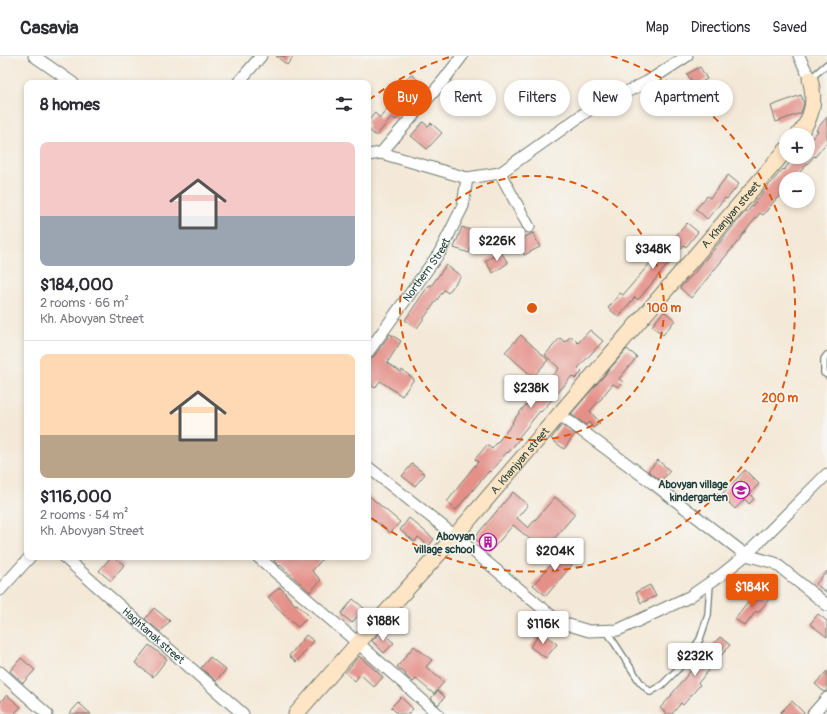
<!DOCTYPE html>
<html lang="en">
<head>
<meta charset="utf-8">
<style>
  body { margin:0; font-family:Pangolin,sans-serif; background:#f2f2f3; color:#2b2b33; height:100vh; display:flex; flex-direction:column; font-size:15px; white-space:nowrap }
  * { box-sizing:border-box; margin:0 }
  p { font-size:13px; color:#7c7c81 }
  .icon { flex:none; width:22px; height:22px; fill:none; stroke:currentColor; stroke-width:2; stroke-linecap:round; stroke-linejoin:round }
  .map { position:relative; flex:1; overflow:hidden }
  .panel { position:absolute; left:24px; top:24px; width:347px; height:480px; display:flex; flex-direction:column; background:#fff; border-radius:8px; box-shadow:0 2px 6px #0003 }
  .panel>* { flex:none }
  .top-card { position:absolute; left:383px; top:24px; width:380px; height:36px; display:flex; gap:8px }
  .buttons { position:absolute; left:779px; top:72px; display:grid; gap:8px }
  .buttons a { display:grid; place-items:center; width:36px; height:36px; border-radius:50%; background:#fff; box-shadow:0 2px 6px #0003; font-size:20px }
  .price { position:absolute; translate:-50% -34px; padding:0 9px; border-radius:4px; background:#fff; color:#222; font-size:13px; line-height:26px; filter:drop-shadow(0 1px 2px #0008) }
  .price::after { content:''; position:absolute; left:50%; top:24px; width:12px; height:9px; margin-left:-6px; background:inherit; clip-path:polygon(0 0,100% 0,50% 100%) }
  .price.active { background:#ea580c; color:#fff }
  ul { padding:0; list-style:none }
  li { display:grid; align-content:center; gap:8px; height:212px; padding:0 16px }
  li+li { border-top:1px solid #e1e1e2 }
  li span { display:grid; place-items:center; height:124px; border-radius:8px; color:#555 }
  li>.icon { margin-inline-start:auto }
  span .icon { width:72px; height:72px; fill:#fffc; stroke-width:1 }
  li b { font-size:17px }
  h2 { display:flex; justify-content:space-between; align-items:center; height:48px; padding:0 16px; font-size:17px }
  .chip { padding:0 14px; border-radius:18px; background:#fff; box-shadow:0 2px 6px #0003; font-size:14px; line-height:36px }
  .chip.active { background:#ea580c; color:#fff }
  header { display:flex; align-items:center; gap:24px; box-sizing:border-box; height:56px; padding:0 20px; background:#fff; border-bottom:1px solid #e1e1e2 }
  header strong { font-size:19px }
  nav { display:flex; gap:22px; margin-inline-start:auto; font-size:14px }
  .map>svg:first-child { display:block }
</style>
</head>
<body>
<header>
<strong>Casavia</strong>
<nav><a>Map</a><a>Directions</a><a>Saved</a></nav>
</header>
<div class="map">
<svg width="827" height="658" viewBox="0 0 827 658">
  <rect width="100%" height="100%" fill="#f6f6f2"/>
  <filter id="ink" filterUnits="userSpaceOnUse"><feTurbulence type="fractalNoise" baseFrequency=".025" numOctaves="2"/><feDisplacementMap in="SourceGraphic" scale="8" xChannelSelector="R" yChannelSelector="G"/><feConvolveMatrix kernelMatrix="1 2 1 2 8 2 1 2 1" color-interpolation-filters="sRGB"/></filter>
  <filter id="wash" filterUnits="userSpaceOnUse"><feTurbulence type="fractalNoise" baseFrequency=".012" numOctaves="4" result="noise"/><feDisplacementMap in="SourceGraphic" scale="16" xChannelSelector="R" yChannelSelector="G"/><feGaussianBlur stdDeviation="0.9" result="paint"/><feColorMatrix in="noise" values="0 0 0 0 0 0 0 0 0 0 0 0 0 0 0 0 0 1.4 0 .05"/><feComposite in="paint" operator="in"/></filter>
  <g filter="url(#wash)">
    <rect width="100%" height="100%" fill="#f4e9d8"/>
    <g id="blocks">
      <path fill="#e49089" d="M 276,0 L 294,0 L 287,9 Z
        M 700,11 L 707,23 L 694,30 L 687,18 Z
        M 411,18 L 424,29 L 413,42 L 400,31 Z
        M 801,39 L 804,47 L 801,57 L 776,66 L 771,50 Z
        M 394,44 L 405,52 L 396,64 L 392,61 L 376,80 L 368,73 L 368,65 L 375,57 L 380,62 Z
        M 827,61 L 827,86 L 815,101 L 814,100 L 794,123 L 786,123 L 786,132 L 778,142 L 777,142 L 763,159 L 760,157 L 740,182 L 740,183 L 691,242 L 680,232 L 695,216 L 746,155 L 747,156 L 764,135 L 783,113 L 784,114 L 794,101 L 808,101 L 808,87 L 818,75 L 816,74 Z
        M 423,66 L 428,70 L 431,67 L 442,77 L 427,93 L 411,80 Z
        M 728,119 L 739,128 L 727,143 L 725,142 L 707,163 L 696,153 L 707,140 L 710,142 Z
        M 687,167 L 698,176 L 686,191 L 684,189 L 638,244 L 635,241 L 619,261 L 608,252 L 620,237 L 623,239 L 668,186 L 669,188 Z
        M 462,171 L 476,176 L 469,197 L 454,192 Z
        M 533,177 L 540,191 L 524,199 L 517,185 Z
        M 501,196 L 508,207 L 493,217 L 485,205 Z
        M 446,209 L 461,220 L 448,237 L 444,234 L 417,272 L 405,264 L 429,229 L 431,230 Z
        M 664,255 L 675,264 L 663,279 L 652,270 Z
        M 590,274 L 603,285 L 578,312 L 582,316 L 575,323 L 572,320 L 557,338 L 541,356 L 540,355 L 519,381 L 520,382 L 508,397 L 507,396 L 490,416 L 489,415 L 456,454 L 447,446 L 460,429 L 459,429 L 478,406 L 475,403 L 487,389 L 492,393 L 513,367 L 512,366 L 524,351 L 538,336 L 536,334 L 544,325 L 547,327 L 559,312 L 545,299 L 560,282 L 565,286 L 571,280 L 578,287 Z
        M 390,278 L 401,285 L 387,307 L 401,316 L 402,314 L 414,323 L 402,340 L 380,325 L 375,332 L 368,327 L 368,303 L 371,302 L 374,300 Z
        M 521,279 L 548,304 L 533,321 L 505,296 Z
        M 627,293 L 637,301 L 619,323 L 623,326 L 618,331 L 613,328 L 602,341 L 603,341 L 590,355 L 600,367 L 593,372 L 589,366 L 586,369 L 571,358 Z
        M 562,369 L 575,378 L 564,393 L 551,383 Z
        M 658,404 L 670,415 L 661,425 L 648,415 Z
        M 412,408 L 425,418 L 415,430 L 402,420 Z
        M 745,414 L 759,428 L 750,438 L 754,443 L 749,448 L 745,443 L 735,453 L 721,439 Z
        M 513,436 L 528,449 L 517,462 L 528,472 L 555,441 L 575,458 L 544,495 L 513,469 L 490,496 L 474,482 Z
        M 368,439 L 400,466 L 390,477 L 379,467 L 379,468 L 368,460 Z
        M 409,462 L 434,483 L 429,490 L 418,481 L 415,486 L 400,474 Z
        M 565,492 L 577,503 L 546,540 L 533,529 Z
        M 111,501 L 114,501 L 124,509 L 111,525 L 99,515 Z
        M 271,501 L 324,501 L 312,515 L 321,524 L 310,536 L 280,509 L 279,510 L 274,505 L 275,504 Z
        M 827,515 L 827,537 L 816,528 Z
        M 650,529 L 656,540 L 641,547 L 636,536 Z
        M 280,531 L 295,549 L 297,548 L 309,560 L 298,571 L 283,558 L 268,541 Z
        M 758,534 L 769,543 L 758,557 L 756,555 L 745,570 L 735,563 Z
        M 353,543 L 364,552 L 352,567 L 341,558 Z
        M 154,552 L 170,565 L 160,576 L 145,563 Z
        M 818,558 L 827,565 L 827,581 L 810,568 Z
        M 381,575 L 394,587 L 384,597 L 372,585 Z
        M 541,576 L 557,588 L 546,602 L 530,591 Z
        M 306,579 L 314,585 L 296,606 L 289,600 Z
        M 720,581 L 730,589 L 698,627 L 700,629 L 683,649 L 681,647 L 672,658 L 667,658 L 660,652 L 672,639 L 671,639 L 706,596 Z
        M 149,589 L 167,603 L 153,621 L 135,607 Z
        M 414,590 L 432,604 L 426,611 L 444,626 L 434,638 L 416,623 L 413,626 L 405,619 L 406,618 L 397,611 Z
        M 359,600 L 383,621 L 374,631 L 360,618 L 355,625 L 345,617 Z
        M 210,601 L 226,614 L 216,625 L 201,612 Z
        M 21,602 L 35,614 L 23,627 L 10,615 Z
        M 827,615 L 827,635 L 824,636 L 815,628 Z
        M 438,635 L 445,641 L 438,649 L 431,642 Z
        M 7,639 L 21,651 L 14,658 L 3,658 L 0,655 L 0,646 Z
        M 401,641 L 413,653 L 408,658 L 398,658 L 391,651 Z
        M 792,645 L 805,658 L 779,658 Z
        M 79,647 L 91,658 L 69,658 Z"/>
    </g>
  </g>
  <g filter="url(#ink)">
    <use href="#blocks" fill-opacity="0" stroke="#6a796d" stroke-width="1"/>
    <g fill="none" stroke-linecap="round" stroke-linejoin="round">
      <defs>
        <path id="lane" d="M 810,23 L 827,8
          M 827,299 L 824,303 L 824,317 L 827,319
          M 606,574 L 640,626 L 650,636 L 662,629 L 686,605 L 700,583 L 708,559 L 710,528"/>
        <g id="street">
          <path d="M 34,0 L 73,27"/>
          <path d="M 799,0 L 810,23"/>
          <path d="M 238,27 L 261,0"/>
          <path d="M 381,97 L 443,25 L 462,0"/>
          <path d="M 368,99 L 381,97 L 467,122 L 500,117 L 589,54 L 647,26 L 687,0"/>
          <path d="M 500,117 L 529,171"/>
          <path id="s1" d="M 368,296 L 440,196 L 463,150 L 467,122"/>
          <path d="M 559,358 L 654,428 L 746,499 L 775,507 L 827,549"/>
          <path d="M 368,411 L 455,480 L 559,566 L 589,575 L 618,574 L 689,541 L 721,519 L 746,499 L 827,418"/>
          <path id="s2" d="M 64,501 L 243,658"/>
          <path d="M 258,501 L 358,587 L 438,658"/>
          <path d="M 0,534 L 30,501"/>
          <path d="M 0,616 L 47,658"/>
          <path d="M 813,658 L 827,642"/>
        </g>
        <g id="secondary">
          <path d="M 798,79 C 813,62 816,44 810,23"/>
          <path id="s3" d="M 296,658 L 358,587 L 455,480 L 786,94"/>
        </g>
      </defs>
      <use href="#lane" stroke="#6a796d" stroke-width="8"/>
      <use href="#street" stroke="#6a796d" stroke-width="13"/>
      <use href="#secondary" stroke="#6a796d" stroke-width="17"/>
      <use href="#lane" stroke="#fff" stroke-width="5.5"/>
      <use href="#street" stroke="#fff" stroke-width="11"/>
      <use href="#secondary" stroke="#fee5c5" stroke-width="15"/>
    </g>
  </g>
  <g fill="none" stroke="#de580e" stroke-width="2" stroke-dasharray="7 5">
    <circle cx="532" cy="252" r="132"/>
    <path d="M369 44A264 264 0 0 1 453 0M611 0A264 264 0 1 1 369 460"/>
  </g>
  <defs>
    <symbol id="school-ring" viewBox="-11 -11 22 22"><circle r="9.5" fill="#f6f6f2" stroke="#b5179e" stroke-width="1.5"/><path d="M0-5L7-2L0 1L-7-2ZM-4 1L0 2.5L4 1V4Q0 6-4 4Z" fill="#b5179e"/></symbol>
    <symbol id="building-ring" viewBox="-11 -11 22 22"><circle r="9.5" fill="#f6f6f2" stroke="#b5179e" stroke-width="1.5"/><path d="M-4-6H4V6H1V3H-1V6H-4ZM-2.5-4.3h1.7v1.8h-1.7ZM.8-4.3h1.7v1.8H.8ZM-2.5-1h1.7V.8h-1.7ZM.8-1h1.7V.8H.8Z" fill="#b5179e"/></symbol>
  </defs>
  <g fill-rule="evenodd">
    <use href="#school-ring" x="731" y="424" width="20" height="20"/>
    <use href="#building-ring" x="478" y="476" width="20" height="20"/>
  </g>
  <g text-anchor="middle" stroke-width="3" stroke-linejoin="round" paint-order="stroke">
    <g font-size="11" fill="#1f3d34" stroke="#f6f6f2">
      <text dy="4" stroke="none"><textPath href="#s3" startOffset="662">A. Khanjyan street</textPath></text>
      <text dy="4" stroke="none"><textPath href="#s1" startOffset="101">Northern Street</textPath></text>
      <text dy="4" stroke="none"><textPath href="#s3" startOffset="338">A. Khanjyan street</textPath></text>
      <text dy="4" stroke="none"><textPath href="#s2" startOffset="119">Haghtanak street</textPath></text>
    </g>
    <g font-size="11" font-weight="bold" fill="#1f3d34" stroke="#f6f6f2" text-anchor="end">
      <text x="728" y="432">Abovyan village<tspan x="728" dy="13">kindergarten</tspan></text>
      <text x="475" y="484">Abovyan<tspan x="475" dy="13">village school</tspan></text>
    </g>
  </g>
  <circle cx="532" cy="252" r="6" fill="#de580e" stroke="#f6f6f2" stroke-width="2"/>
  <g font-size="12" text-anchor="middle" font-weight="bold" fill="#de580e" stroke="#f6f6f2" stroke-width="3" stroke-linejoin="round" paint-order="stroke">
    <text x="664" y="256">100 m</text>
    <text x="780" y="346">200 m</text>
  </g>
</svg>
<div class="buttons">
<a>+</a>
<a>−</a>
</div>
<b class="price" style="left:497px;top:206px">$226K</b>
<b class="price" style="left:653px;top:214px">$348K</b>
<b class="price" style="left:531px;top:353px">$238K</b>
<b class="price" style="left:555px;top:516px">$204K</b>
<b class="price active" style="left:752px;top:552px">$184K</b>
<b class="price" style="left:383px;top:586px">$188K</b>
<b class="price" style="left:543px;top:589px">$116K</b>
<b class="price" style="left:695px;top:621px">$232K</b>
<div class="top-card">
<a class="chip active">Buy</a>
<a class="chip">Rent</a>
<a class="chip">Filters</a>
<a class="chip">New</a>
<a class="chip">Apartment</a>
</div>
<section class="panel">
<h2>8 homes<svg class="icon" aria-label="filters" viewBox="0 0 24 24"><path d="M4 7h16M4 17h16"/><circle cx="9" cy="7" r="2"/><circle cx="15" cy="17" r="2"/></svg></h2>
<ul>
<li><span style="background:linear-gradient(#f6c9c9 60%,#9aa5b1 0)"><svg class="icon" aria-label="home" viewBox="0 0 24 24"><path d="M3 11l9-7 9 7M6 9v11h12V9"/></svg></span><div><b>$184,000</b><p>2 rooms · 66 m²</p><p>Kh. Abovyan Street</p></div></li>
<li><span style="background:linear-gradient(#ffd9b3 65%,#b9a48a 0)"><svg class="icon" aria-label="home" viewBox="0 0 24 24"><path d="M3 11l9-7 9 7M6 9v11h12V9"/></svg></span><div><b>$116,000</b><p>2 rooms · 54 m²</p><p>Kh. Abovyan Street</p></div></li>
</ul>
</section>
</div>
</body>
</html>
